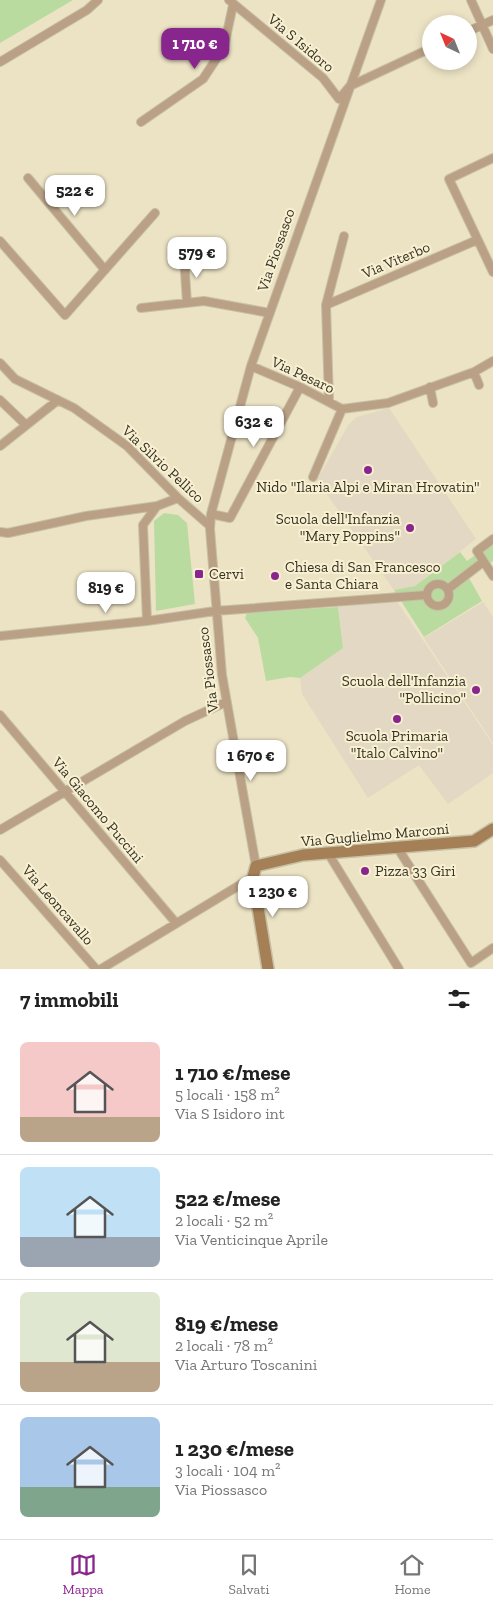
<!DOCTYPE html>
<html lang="it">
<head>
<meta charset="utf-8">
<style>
  body { margin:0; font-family:"Zilla Slab",serif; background:#f6f6f6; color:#222; height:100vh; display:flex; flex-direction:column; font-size:19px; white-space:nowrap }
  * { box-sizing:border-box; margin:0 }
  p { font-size:16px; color:#767676 }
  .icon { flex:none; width:28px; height:28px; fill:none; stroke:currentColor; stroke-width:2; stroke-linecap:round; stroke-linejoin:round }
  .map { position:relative; height:969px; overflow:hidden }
  .details { display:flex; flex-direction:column; background:#fff; flex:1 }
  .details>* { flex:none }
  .needle { width:32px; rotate:317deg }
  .tools { position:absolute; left:422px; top:15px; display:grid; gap:10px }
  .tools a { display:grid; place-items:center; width:55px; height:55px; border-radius:50%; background:#fff; box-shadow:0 2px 8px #0003; font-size:25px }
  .price { position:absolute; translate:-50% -42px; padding:0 11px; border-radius:10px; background:#fff; color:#222; font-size:16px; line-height:32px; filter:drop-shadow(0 1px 2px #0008) }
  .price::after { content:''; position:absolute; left:50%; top:30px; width:15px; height:11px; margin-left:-8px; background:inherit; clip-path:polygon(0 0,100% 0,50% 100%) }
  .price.active { background:#89268e; color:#fff }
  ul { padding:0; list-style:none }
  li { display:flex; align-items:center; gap:15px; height:125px; padding:0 20px }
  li+li { border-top:1px solid #e0e0e0 }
  li span { display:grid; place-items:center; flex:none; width:140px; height:100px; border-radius:8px; color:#555 }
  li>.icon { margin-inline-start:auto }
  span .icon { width:60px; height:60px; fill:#fffc; stroke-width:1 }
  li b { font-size:21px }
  h2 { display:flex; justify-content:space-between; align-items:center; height:60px; padding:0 20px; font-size:21px }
  .menu { display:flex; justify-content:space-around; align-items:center; height:70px; border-top:1px solid #e0e0e0; background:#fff; font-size:14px; color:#767676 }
  .menu a { display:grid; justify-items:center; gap:2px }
  .menu .active { color:#89268e }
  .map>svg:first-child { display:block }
</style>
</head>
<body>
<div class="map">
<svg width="493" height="969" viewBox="0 0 493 969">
  <rect width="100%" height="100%" fill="#ece3c5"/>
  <path fill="#e3d8c3" d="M 389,408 L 476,539 L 415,586 L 394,590 L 317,480 L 349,424 L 357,417 Z
    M 396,600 L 493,745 L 493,773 L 448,804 L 419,765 L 368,798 L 302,694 L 300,678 L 343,647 L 338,607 Z
    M 483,602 L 493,617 L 493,743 L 424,638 Z"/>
  <path fill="#badba0" d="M 0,0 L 73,0 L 0,43 Z
    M 164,513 L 178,515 L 187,523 L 195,604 L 156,611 L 154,521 Z
    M 493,542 L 493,561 L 469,578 L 482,601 L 424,637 L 394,590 L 415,586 L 460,552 L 467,561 Z
    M 338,607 L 343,648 L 300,678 L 290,677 L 266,681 L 258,638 L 245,618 L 247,613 Z"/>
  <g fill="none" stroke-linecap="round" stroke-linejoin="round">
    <defs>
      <path id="street" d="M 229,0 L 323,78 L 339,99 L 350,86 L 431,48
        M 471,0 L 493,49
        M 469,31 L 493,20
        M 0,62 L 87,10 L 98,0
        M 141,122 L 203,79 L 224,47 L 233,5
        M 493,158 L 449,179 L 493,272
        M 28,178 L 105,270
        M 0,241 L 65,315 L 155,213
        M 184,257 L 187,303
        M 326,305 L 344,236
        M 141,308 L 204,301 L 270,313
        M 0,363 L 15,379 L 74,408 L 127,446 L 178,498 L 210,526
        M 251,366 L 300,387 L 342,409 L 388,403 L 474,372 L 493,361
        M 474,372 L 479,385
        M 430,387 L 433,403
        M 0,400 L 26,425
        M 329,401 L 326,305 L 477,240
        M 0,446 L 58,400
        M 313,477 L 342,409
        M 211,514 L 230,518 L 300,387
        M 0,532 L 8,533 L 86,516 L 157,506
        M 493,539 L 477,551 L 493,576
        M427 595a11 11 0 1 1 22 0a11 11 0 1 1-22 0Z
        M 448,589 L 483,562
        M 147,621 L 143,525 L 157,506 L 178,498
        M 0,636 L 147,621 L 215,611 L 426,595
        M 0,715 L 176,923
        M 0,830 L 185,721 L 226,702
        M 397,847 L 471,963 L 493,948
        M 328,853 L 399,969
        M 0,860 L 96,969
        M 256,866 L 222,675 L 210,529 L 211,514 L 251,366 L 381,0
        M 101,969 L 253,877"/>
      <path id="secondary" d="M 268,969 L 253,877 L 256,866 L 303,855 L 474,841 L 493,829"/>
    </defs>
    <use href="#street" stroke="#c7c0a5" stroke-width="10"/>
    <use href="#secondary" stroke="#c7c0a5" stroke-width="14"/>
    <use href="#street" stroke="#baa186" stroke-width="8"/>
    <use href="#secondary" stroke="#a58057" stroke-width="11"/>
  </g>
  <g fill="#89268e" stroke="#f9f0d2" stroke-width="2">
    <circle cx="368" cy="470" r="5"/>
    <circle cx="410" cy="528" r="5"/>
    <rect x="194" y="569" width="10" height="10" rx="2.5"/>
    <circle cx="275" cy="576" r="5"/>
    <circle cx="476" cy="690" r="5"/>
    <circle cx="397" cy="719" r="5"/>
    <circle cx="365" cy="871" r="5"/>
  </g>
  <g text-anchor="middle" stroke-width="4" stroke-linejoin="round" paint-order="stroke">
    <g font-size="15" fill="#353226" stroke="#f9f0d2">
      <text transform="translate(301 43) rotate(40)" y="5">Via S Isidoro</text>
      <text transform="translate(276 250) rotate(-71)" y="5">Via Piossasco</text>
      <text transform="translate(396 260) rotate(-23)" y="5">Via Viterbo</text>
      <text transform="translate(303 375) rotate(25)" y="5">Via Pesaro</text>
      <text transform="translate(163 464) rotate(43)" y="5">Via Silvio Pellico</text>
      <text transform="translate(208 670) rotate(-97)" y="5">Via Piossasco</text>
      <text transform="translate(98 810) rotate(50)" y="5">Via Giacomo Puccini</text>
      <text transform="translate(375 835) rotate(-5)" y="5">Via Guglielmo Marconi</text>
      <text transform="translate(58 905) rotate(49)" y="5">Via Leoncavallo</text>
    </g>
    <g font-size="15" fill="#353226" stroke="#f9f0d2" text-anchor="start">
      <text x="368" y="492" text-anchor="middle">Nido "Ilaria Alpi e Miran Hrovatin"</text>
      <text x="400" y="524" text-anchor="end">Scuola dell'Infanzia<tspan x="400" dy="17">"Mary Poppins"</tspan></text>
      <text x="285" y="572">Chiesa di San Francesco<tspan x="285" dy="17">e Santa Chiara</tspan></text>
      <text x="209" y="579">Cervi</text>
      <text x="466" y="686" text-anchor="end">Scuola dell'Infanzia<tspan x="466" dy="17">"Pollicino"</tspan></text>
      <text x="397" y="741" text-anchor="middle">Scuola Primaria<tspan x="397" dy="17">"Italo Calvino"</tspan></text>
      <text x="375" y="876">Pizza 33 Giri</text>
    </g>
  </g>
</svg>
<div class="tools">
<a><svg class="needle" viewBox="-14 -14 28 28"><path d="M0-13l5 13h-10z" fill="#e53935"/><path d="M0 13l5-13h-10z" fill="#767676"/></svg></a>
</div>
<b class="price active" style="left:195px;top:70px">1 710 €</b>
<b class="price" style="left:75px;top:217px">522 €</b>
<b class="price" style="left:197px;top:279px">579 €</b>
<b class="price" style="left:254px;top:448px">632 €</b>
<b class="price" style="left:106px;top:614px">819 €</b>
<b class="price" style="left:251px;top:782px">1 670 €</b>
<b class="price" style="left:273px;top:918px">1 230 €</b>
</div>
<section class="details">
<h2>7 immobili<svg class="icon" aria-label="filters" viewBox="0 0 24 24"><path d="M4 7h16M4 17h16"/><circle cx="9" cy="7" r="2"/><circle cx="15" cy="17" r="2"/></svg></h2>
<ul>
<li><span style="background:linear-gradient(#f6c9c9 75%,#b9a48a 0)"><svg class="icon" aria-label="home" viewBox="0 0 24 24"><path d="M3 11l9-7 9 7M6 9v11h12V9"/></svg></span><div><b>1 710 €/mese</b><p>5 locali · 158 m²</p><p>Via S Isidoro int</p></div></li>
<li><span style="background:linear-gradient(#bfe0f5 70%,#9aa5b1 0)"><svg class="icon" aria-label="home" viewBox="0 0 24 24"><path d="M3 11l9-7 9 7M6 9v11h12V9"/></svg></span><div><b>522 €/mese</b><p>2 locali · 52 m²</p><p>Via Venticinque Aprile</p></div></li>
<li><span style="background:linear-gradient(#dfe7d0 70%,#b9a48a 0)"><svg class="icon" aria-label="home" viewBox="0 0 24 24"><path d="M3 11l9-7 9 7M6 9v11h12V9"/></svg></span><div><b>819 €/mese</b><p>2 locali · 78 m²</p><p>Via Arturo Toscanini</p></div></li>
<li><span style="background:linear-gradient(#a9c7e8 70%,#7fa58c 0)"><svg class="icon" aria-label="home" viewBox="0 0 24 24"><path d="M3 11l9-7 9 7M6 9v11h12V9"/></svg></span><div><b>1 230 €/mese</b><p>3 locali · 104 m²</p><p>Via Piossasco</p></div></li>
</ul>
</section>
<nav class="menu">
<a class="active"><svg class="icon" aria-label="map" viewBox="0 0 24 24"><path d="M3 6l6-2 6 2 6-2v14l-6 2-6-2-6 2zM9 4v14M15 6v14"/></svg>Mappa</a>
<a><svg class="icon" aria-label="saved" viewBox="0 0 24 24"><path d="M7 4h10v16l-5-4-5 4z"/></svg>Salvati</a>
<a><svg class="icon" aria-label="home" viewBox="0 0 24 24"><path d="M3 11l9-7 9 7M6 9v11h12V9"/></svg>Home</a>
</nav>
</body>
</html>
